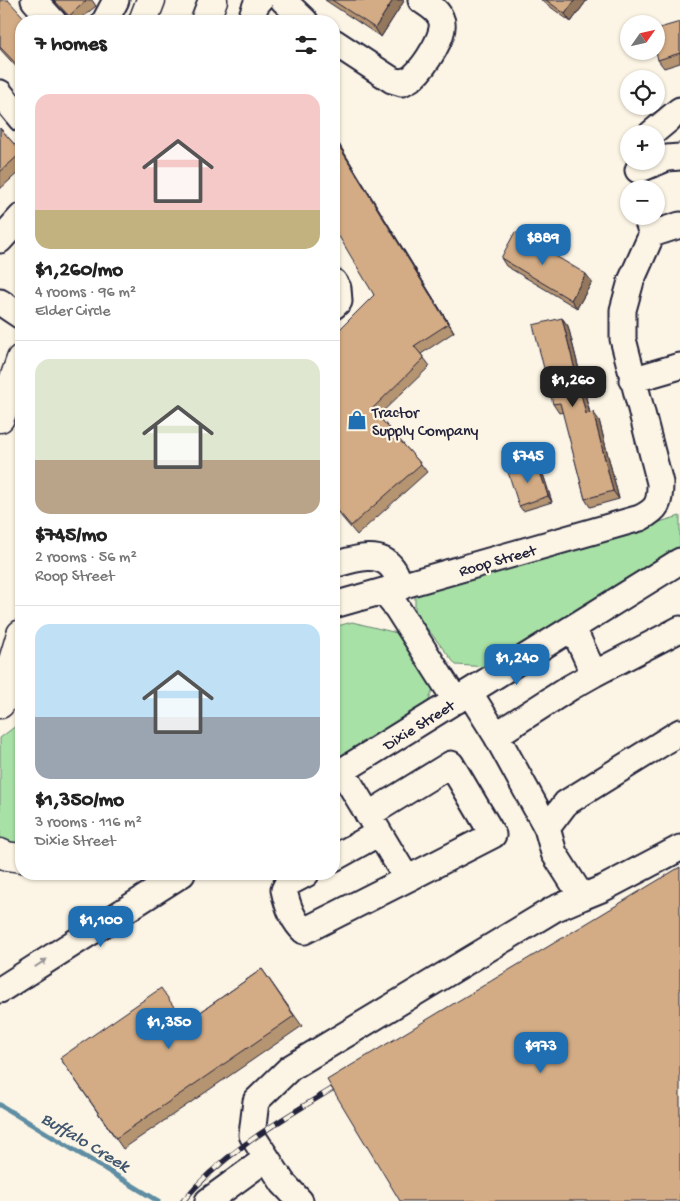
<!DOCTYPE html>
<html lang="en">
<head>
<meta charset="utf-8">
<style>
  body { margin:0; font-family:"Gochi Hand",sans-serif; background:#f2f2f2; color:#222; height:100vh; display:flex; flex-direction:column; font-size:19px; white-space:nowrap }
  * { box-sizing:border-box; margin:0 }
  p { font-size:16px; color:#767676 }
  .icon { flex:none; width:28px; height:28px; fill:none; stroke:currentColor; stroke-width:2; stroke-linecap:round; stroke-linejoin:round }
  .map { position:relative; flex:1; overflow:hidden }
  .details { position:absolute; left:15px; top:15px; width:325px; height:865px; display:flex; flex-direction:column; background:#fff; border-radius:20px; box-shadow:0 1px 4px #0004 }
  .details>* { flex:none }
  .needle { width:32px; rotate:56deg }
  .buttons { position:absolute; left:620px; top:15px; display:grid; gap:10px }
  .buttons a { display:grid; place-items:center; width:45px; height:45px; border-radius:50%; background:#fff; box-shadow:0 1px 4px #0004; font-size:25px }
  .price { position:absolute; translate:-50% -42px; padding:0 11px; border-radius:10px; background:#1f6fb2; color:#fff; font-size:16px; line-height:32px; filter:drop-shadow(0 1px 2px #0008) }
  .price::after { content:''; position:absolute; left:50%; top:30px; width:15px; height:11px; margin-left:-8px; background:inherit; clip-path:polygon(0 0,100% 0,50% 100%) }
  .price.active { background:#222; color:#fff }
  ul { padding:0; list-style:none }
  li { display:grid; align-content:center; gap:10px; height:265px; padding:0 20px }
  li+li { border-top:1px solid #e0e0e0 }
  li span { display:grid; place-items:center; height:155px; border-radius:15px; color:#555 }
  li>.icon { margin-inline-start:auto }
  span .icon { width:90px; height:90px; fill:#fffc; stroke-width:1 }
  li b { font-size:21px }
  h2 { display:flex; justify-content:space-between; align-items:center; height:60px; padding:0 20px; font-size:21px }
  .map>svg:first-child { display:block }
</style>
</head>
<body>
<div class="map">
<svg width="680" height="1201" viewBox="0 0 680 1201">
  <rect width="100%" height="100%" fill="#fcf5e5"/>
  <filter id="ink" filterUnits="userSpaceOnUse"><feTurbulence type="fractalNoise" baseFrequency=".02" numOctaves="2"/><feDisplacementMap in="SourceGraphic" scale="10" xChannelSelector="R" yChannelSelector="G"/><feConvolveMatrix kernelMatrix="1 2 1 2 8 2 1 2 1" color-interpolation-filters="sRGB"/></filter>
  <g filter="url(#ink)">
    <path fill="#a8e1a6" stroke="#658270" d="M 680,516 L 680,551 L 488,667 L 456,665 L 415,613 L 415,593 Z
      M 352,622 L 397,633 L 433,689 L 427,706 L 334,765 L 334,627 Z
      M 21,722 L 21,848 L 0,846 L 0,738 Z"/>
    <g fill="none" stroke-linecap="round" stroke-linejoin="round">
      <path stroke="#5f8da3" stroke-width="5" d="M 0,1105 L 158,1201"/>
      <defs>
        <path id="minor" d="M 34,0 L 53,21
          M 283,0 L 305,21
          M 105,21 L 116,0
          M 250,21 L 256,5 L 260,0
          M 334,42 L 392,80 L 402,83 C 406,81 410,79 413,77 C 424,67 448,33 441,19 C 438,10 428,5 421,0
          M 0,93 L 21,119
          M 651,134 L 680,110
          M 638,170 L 667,158 L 680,157
          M 646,216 L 652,234 L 680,225
          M 0,240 L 21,217
          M 334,282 L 338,288 L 339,301 L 334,306
          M 0,302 L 21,316
          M 632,380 L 680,366
          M 334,565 C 351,560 380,549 393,569 C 397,574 398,581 401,587
          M 384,592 L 397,608 L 456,701
          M 334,605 L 640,518 C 658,509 660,503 660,483 L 623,339 L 623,310 L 631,281 L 652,234
          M 573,628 L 594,674 L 680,629
          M 469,692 L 496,735
          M 0,699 L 21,695
          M 680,732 L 566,803 L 547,828 L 554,853 L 582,897 L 604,888 L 680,848
          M 342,771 L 407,879 L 493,835 L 451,764 L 368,815
          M 334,776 L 680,561
          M 547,828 L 496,735 L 571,687 L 594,674
          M 334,858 L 379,833
          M 306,874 L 287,884 L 284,890 C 287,904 293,921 304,931 L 407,879
          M 0,990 L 182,874
          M 208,1201 L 267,1158
          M 300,1201 L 283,1183 L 252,1135 L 256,1101 L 290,1068 L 554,909 L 582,897"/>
        <path id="major" d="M 143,21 L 151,0
          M 205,21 L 213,0
          M 0,418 L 21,359
          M 0,704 L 21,634
          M 0,853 L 7,856 L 21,858"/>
      </defs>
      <use href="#minor" stroke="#22223b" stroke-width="29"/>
      <use href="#major" stroke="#22223b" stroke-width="31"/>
      <use href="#minor" stroke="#fcf5e5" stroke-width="25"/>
      <use href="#major" stroke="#fcf5e5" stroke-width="28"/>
      <defs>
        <path id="rail" d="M 183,1201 C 226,1149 289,1116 345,1081"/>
      </defs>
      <use href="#rail" stroke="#22223b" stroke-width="5.5"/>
      <use href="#rail" stroke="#fcf5e5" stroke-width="4" stroke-dasharray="11" stroke-linecap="butt"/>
    </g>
    <path fill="#b59472" stroke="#22223b" d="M 0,0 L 21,21 L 21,72 L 0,49 Z
      M 53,0 L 92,0 L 96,6 L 78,21 L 72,21 Z
      M 325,0 L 403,0 L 404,1 L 381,37 Z
      M 541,0 L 587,0 L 571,22 Z
      M 680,22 L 680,63 L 664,68 L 658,60 Z
      M 0,128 L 21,152 L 21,170 L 0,189 Z
      M 334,136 L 454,332 L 421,354 L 430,366 L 378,416 L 421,464 L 427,472 L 357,535 L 334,508 L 334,335 L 374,295 Z
      M 501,258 L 592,282 L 577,308 L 506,266 Z
      M 562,318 L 568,326 L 590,413 L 599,420 L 619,499 L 590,507 L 585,499 L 563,412 L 559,413 L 553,404 Z
      M 541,468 L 552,502 L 523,511 L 519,506 Z
      M 262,969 L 302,1026 L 123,1149 L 60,1058 L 185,1023 Z"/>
    <path fill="#94785d" stroke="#22223b" d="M 393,0 L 403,0 L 404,1 L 381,37 L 375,28 Z
      M 575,0 L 587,0 L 571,22 L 565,14 Z
      M 334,136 L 454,332 L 334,138 Z
      M 586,274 L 592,282 L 577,308 L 571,300 Z
      M 562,318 L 568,326 L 592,422 L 586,414 Z
      M 593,412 L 599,420 L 619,499 L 613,491 Z
      M 537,463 L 541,468 L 552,502 L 548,496 Z"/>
    <path fill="#d3ac85" stroke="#22223b" d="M 0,0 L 8,0 L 27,21 L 21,21 L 21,69 L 0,47 Z
      M 54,0 L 87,0 L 69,16 Z
      M 332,0 L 393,0 L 375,28 Z
      M 546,0 L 575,0 L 565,14 Z
      M 680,22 L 680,53 L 658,60 L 656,51 L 656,29 Z
      M 0,128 L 21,152 L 21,153 L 0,172 Z
      M 334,138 L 448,324 L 414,346 L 424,358 L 372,409 L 421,464 L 351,526 L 334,506 L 334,335 L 374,295 L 334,228 Z
      M 515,232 L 586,274 L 571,300 L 501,258 Z
      M 562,318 L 586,414 L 593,412 L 613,491 L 585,499 L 560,403 L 553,404 L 533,325 Z
      M 537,463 L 548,496 L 519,506 L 508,472 Z
      M 680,867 L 680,1201 L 400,1201 L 327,1080 Z
      M 262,969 L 294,1016 L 116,1138 L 60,1058 L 161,988 L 185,1023 Z"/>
    <defs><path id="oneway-solid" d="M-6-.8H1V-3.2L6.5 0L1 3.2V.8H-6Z" transform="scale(1.25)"/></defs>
    <use fill="#9a9698" href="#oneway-solid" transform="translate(41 963) rotate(-33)"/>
  </g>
  <defs>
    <symbol id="shop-bare" viewBox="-9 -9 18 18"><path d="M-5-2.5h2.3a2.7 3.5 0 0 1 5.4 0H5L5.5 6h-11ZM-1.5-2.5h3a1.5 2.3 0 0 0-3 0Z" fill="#1f6fb2" stroke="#fcf5e5" stroke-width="2.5" paint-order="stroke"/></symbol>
  </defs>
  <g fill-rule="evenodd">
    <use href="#shop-bare" x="343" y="406" width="28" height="28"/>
  </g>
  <g text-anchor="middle" stroke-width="4.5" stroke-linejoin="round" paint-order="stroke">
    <g font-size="16" fill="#22223b" stroke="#fcf5e5" text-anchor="start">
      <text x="372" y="417">Tractor<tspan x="372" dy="18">Supply Company</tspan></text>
    </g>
    <g font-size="16" fill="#22223b" stroke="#fcf5e5">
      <text transform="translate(497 559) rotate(-16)" y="6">Roop Street</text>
      <text transform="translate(418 724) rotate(-32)" y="6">Dixie Street</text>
    </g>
    <g font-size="18" font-style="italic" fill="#41576f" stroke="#fcf5e5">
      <text transform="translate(86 1141) rotate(31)" y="6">Buffalo Creek</text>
    </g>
  </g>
</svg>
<div class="buttons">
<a><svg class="needle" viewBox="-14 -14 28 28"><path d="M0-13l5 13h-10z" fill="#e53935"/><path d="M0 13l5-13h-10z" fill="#767676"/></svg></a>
<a><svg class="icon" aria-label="locate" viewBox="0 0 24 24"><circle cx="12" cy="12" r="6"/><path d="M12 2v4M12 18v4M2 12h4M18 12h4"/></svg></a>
<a>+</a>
<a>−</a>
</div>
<b class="price" style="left:543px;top:266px">$889</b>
<b class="price active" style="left:573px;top:408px">$1,260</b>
<b class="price" style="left:528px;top:484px">$745</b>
<b class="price" style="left:517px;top:686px">$1,240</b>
<b class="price" style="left:101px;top:948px">$1,100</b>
<b class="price" style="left:169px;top:1050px">$1,350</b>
<b class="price" style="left:541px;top:1074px">$973</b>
<section class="details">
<h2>7 homes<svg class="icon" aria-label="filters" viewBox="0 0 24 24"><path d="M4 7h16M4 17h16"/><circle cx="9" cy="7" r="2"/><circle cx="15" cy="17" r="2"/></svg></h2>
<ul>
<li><span style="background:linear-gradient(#f6c9c9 75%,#c2b280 0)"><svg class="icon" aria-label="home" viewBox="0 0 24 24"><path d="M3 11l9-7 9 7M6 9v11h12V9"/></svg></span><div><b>$1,260/mo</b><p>4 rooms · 96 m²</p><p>Elder Circle</p></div></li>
<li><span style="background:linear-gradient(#dfe7d0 65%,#b9a48a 0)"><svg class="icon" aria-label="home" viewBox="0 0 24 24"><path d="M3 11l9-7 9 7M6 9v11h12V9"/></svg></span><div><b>$745/mo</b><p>2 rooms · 56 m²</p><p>Roop Street</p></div></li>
<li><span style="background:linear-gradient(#bfe0f5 60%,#9aa5b1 0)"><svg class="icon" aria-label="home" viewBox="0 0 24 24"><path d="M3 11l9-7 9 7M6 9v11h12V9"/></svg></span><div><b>$1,350/mo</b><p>3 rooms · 116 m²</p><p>Dixie Street</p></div></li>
</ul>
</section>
</div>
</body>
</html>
